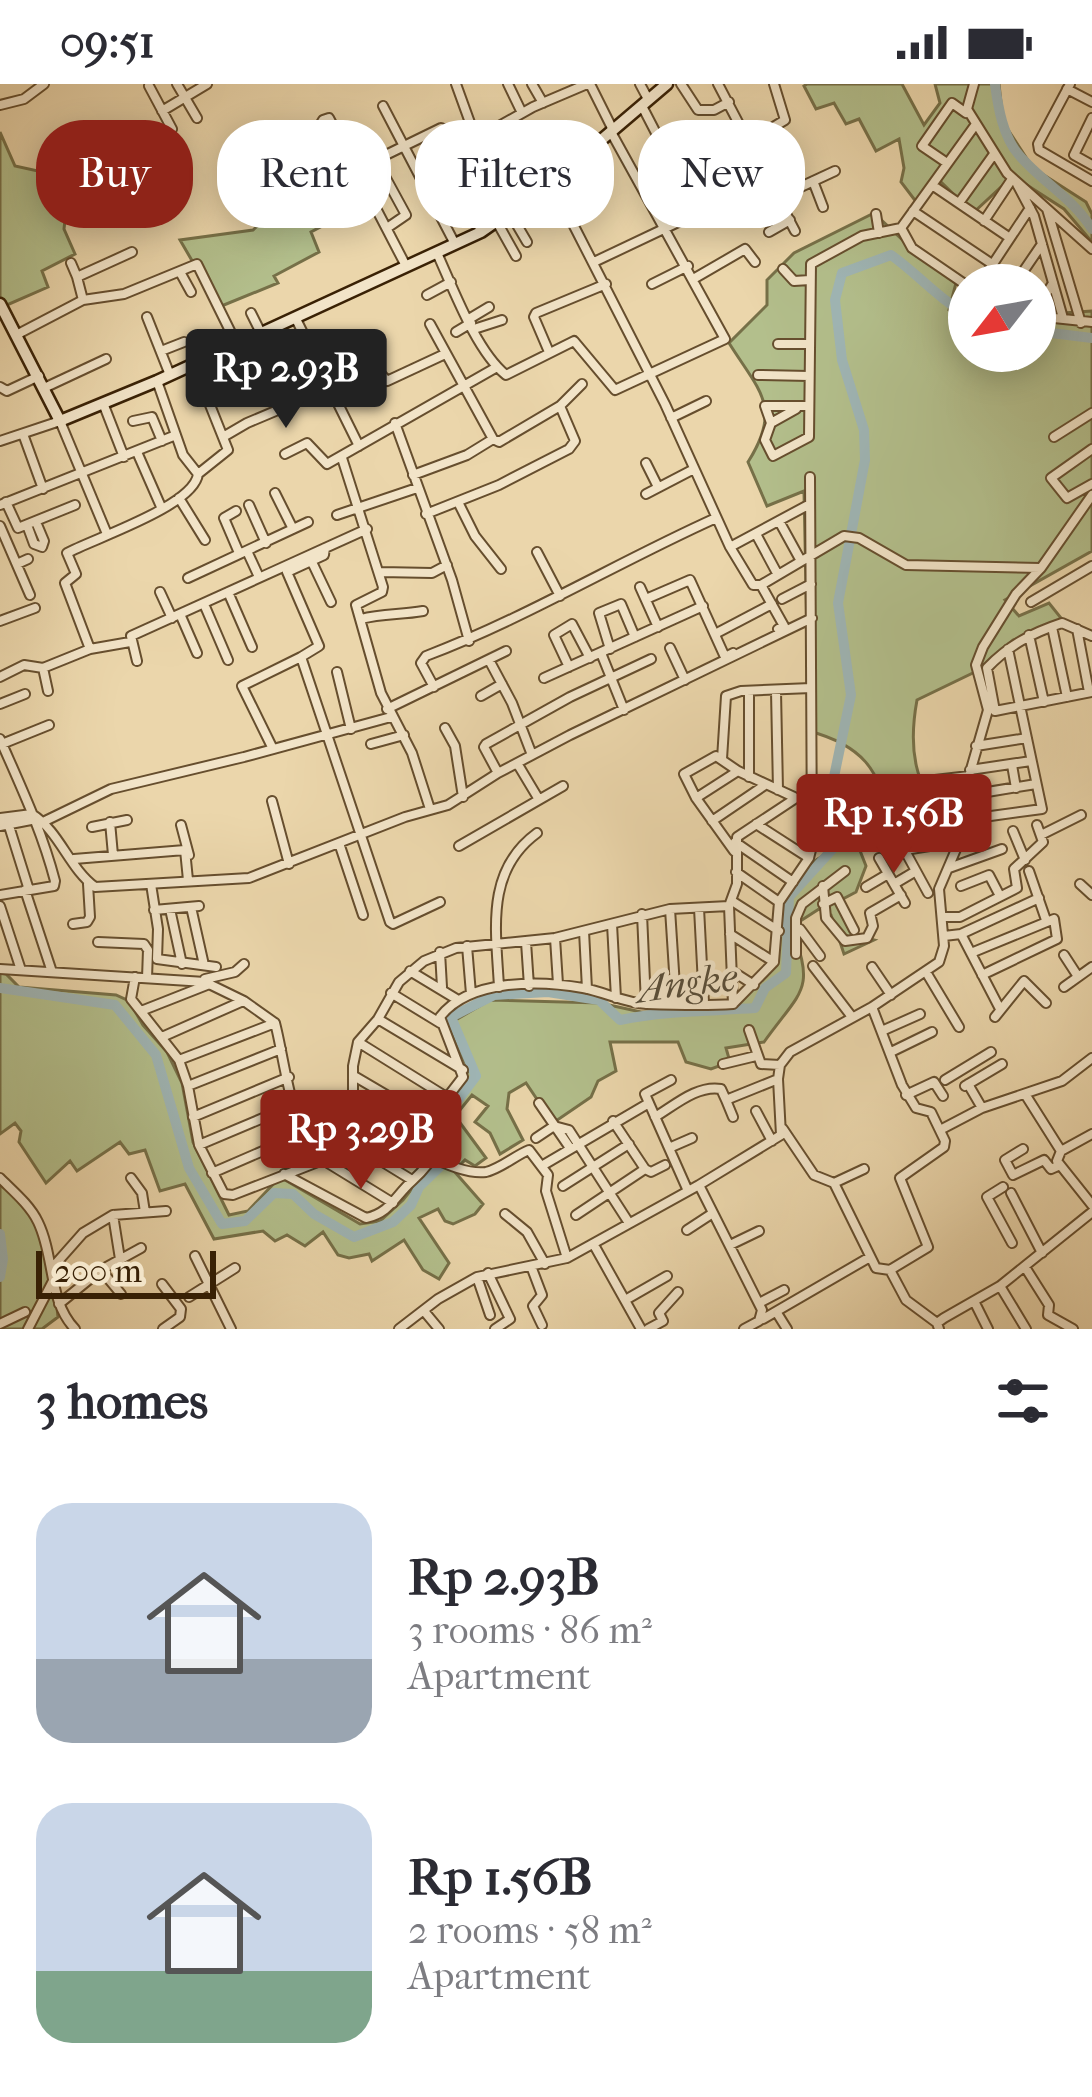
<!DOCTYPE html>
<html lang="en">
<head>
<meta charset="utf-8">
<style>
  body { margin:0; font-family:"IM FELL French Canon",serif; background:#f7f7f7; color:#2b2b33; height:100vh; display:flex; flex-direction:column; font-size:45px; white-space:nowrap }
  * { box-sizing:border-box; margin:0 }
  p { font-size:39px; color:#7c7c81 }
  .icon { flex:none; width:66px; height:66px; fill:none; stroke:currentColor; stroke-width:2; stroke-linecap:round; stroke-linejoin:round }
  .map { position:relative; height:1245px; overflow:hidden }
  .sheet { display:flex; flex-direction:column; background:#fff; flex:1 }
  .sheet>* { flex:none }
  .hud { position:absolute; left:36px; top:36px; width:1020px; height:108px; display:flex; gap:24px }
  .needle { width:78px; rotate:239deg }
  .fabs { position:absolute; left:948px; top:180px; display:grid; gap:24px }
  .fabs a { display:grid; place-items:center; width:108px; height:108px; border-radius:50%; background:#fff; box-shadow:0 6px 30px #0003; font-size:60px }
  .scale { position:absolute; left:36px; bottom:30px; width:180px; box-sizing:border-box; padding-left:12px; border:6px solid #392105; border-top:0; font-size:33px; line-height:42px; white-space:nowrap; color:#392105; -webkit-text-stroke:9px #f2e4c8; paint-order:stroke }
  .price { position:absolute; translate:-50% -102px; padding:0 27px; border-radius:12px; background:#8f2418; color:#fff; font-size:39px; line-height:78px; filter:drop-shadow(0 3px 6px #0008) }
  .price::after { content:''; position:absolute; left:50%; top:72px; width:36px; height:27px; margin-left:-18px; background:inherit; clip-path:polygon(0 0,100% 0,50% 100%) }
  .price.selected { background:#222; color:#fff }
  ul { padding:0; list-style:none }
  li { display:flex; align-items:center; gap:36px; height:300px; padding:0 36px }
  li span { display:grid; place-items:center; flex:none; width:336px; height:240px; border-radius:36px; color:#555 }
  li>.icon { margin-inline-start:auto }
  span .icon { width:144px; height:144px; fill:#fffc; stroke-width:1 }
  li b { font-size:51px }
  h2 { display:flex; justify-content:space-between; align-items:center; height:144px; padding:0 36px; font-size:51px }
  .chip { padding:0 42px; border-radius:48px; background:#fff; box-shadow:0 6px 30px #0003; font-size:42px; line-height:108px }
  .chip.selected { background:#8f2418; color:#fff }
  .status { display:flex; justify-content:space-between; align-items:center; height:84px; padding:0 60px; background:#fff; direction:ltr }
  .status svg { height:33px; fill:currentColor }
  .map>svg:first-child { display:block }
</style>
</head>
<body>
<div class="status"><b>09:51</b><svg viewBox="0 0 49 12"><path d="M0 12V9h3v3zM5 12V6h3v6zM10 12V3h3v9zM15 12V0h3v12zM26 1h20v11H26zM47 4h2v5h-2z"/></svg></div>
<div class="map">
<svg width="1092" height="1245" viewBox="0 0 1092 1245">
  <rect width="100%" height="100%" fill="#ebd6ab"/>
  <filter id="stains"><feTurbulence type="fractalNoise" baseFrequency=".00167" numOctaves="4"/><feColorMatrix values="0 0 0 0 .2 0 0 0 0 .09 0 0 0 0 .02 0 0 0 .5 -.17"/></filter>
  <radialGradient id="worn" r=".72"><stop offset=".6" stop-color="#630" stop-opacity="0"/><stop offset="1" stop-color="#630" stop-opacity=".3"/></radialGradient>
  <path fill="#b3bf8c" stroke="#767048" stroke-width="3" d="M 807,0 L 902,0 L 924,41 L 940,19 L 935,0 L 999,0 L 1003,38 L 1033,84 L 1086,118 L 1092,130 L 1092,158 L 1064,125 L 1013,92 L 973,129 L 941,98 L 917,119 L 901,98 L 904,84 L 899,55 L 876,67 L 859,35 L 846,40 L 834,19 L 816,25 L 804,2 Z
    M 0,48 L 15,82 L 138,109 L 114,121 L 67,117 L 64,145 L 75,170 L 42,187 L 48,203 L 0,224 Z
    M 305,61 L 314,64 L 322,99 L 350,87 L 366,119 L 311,148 L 319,168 L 274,192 L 278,199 L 219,223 L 180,156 L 253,146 L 277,124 L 287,85 Z
    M 874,129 L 909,162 L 957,195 L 949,226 L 969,235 L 969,267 L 1035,267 L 1035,236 L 1048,230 L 1092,227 L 1092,467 L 1005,516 L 1019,532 L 1049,519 L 1065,539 L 1013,556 L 981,585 L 917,616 C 907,670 917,697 943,743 L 906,745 L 889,738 C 881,685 861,661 809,647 L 804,407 L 767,422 L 748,378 C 783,323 759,307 729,259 L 767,221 L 767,196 L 794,169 Z
    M 857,759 L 866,782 L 856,808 L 841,816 L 854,851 L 874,856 L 844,870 L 831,831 L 819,825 L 791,843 C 816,907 802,905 764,958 L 726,964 L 730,978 L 711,985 L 686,978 L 678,958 L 610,958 L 616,987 L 598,997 L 591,1013 L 553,1039 L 526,999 L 509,1009 L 507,1025 L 523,1056 L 500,1070 L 490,1049 L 475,1038 L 488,1022 L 472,1011 L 455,1032 L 486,1074 L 475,1082 L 465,1076 L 454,1087 L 483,1120 L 475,1130 L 453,1140 L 445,1137 L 438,1125 L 419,1134 L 449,1179 L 439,1195 L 423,1186 L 404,1156 L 372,1177 L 369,1170 L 349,1174 L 338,1171 L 323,1148 L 305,1162 L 287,1151 L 275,1157 L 263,1147 L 214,1155 L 185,1100 L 160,1107 L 145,1066 L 129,1070 L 120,1058 L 77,1087 L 70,1077 L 46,1099 L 19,1058 L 21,1047 L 15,1039 L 0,1050 L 0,889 L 6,890 L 19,903 L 116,911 L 129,917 L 143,941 L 167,968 L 182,999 L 193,1058 L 229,1131 L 248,1127 L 280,1093 L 360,1140 L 380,1137 L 403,1116 L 439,1071 L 438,1031 L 469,986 L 447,941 L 490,916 L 600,919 L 641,928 L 726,928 L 772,881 C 777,819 789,775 857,759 Z
    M 0,1092 L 34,1129 L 53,1184 L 58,1233 L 42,1245 L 0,1245 Z"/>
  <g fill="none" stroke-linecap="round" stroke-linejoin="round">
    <path stroke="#9fb6b6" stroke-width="10" d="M 995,0 C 998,23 1003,53 1019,71 C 1042,98 1073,114 1092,145
      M 1035,247 L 1092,254
      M 0,904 L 115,921 L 156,971 L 189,1084 L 222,1140 L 245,1137 L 274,1109 L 293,1110 L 314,1130 L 354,1153 L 393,1138 L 411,1121 L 419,1103 L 456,1067 L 455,1047 L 449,1028 L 476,992 L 451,933 L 494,911 L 548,908 L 599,916 L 620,936 C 664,927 710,927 755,924 L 765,904 L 786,889 L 789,813 L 839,758 L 830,712 L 851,611 L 838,519 L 865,376 L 864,346 L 842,276 L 835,216 L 842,189 L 891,171 C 918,190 940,217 969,231
      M 0,1150 L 3,1175 L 0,1193"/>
    <defs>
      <path id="street" d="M 177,0 L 197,34
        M 456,0 L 477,58
        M 508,0 L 522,29
        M 532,0 L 543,19
        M 590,0 L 613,46
        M 640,0 L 648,15
        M 681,0 L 698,26 L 714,26 L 729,18
        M 718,0 L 795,147
        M 974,0 L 967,25 L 1007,89 L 1092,165
        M 1070,0 L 1038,60 L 1039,66 L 1092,97
        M 149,2 L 172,45
        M 1067,5 L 1092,18
        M 0,21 L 24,15 L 44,0
        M 383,22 L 455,160
        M 642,22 L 657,51
        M 162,27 L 207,0
        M 1092,34 L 1074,71 L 1092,81
        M 311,56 L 323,36 L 329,34 L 406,182
        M 750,57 L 785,36 L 774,0
        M 474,59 L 481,80
        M 720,70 L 753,62
        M 376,76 L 406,131 L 387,144
        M 947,79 L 922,62 L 952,19 L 966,29
        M 357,85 L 441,44 L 448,47 L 457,66
        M 485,88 L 513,125
        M 453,91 L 444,77 L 446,72 L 533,23 L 587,0
        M 813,97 L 823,123
        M 552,99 L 665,320 L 730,463 L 753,501 L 761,501 L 844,452 L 859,454 L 906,481 L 1040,484
        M 1017,100 L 1034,132 L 1063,234
        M 932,101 L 1010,154
        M 645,105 L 691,82
        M 447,110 L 460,106 L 473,125 L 481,148
        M 779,113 L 835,87
        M 959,119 L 994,70
        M 1047,125 L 1081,239
        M 913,127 L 992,180
        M 510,129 L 527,158
        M 745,130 L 779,114
        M 876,130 L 879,149
        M 984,137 L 1012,95
        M 497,138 L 516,172
        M 901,144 L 976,40
        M 769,148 L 790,136
        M 437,169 C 453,204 476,267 506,291 L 574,257 L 615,306 L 725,255 L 611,48
        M 594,178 L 710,123
        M 71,179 L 77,193
        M 783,185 L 794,197 L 810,196
        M 180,188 L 191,208
        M 695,194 L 745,165 L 755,178
        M 652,200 L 688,182
        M 979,201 L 1030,124
        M 1014,201 L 1042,160
        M 427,211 L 451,198
        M 83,216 L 77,193 L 132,168
        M 1035,228 L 1053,199
        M 251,229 L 261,249
        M 1035,232 L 1092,238
        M 147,233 L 170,291
        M 296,235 L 359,362
        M 469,235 L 489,223
        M 430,240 L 493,355
        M 474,245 L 502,236
        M 456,248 L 471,239
        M 18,250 L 83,216 L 124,210 L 197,180 L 237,261
        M 778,260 L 809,260
        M 225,266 L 247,311
        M 161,267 L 184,258
        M 549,268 L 534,233 L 536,229 L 606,200
        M 377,285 L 387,297 L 445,270
        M 758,291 L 809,292
        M 157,297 L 183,371 L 198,390 L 228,366 L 194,281
        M 0,303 L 7,307 L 39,292
        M 44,304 L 106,275
        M 103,319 L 124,373
        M 560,322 L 582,300
        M 809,322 L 765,322 L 771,339 L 765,356 L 773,372 L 809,353 L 811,180 L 862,152 L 901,144 L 912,164 L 969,203
        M 671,334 L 706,317
        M 133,337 L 152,333 L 162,357
        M 395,339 L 452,496 L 469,557
        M 771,339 L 796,325
        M 23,350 L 43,405
        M 223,353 L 247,339 L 330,304
        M 1054,353 L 1092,329
        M 0,357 L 60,337 L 107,450
        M 1092,365 L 1051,394 L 1067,414 L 1092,400
        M 137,368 L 162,425
        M 285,370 L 307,359 L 327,380 L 497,283
        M 342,374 L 383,503 L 382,508 L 356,521 L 381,609 L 412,669 L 430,725
        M 646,379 L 658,403
        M 413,391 L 467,371 L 493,355 L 499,358 L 560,322 L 575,357 L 569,365 L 499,401 L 426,430
        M 275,409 L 293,445
        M 646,410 L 694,385
        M 179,414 L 205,456
        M 6,418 L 18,444 L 75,421
        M 458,418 L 475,452 L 501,485
        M 0,421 L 176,351
        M 249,421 L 266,459
        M 236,427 L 224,434 L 239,469
        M 337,431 L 417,404
        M 779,437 L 801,477
        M 27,441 L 34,460 L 42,463 L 44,457 L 36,438
        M 0,442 L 30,511
        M 756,450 L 778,491
        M 730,463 L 810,420
        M 325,464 L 324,471 L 287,488 L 319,562 L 301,573 L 390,838 L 393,840 L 440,818
        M 247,467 L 259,493
        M 537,468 L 560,512
        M 311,476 L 331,518
        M 17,480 L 28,475
        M 381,488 L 432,489 L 447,481
        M 188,494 L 308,438
        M 761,501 L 784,542 L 778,545
        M 640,503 L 658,543
        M 160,508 L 172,534
        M 228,508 L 252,563
        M 646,515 L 690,496 L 725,573 L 733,569
        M 782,515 L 811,500
        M 1031,518 L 1092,482
        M 204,520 L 228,576
        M 180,530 L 197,569
        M 361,535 C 382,529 401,531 423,527
        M 0,537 L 35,524
        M 1052,543 L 1067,613
        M 1077,545 L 1089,608
        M 715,550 L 772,520
        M 1029,551 L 1044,618
        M 670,564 L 685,596
        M 90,565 L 65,499 L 76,490 L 67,469 C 95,454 194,422 198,390
        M 610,565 L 599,529 L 621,520 L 635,553
        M 601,569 L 624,626
        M 489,576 L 512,619 L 532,671
        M 137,577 L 131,552 L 367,445
        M 569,583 L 554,551 L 572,540 L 590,574
        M 43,584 L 48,607
        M 337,588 L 351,645
        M 0,593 L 24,581 L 43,584 L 90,565 L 130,558
        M 544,594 L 703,522
        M 434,603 L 421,579 L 426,572 C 526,534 618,478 716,434
        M 749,607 L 749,693
        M 776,607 L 778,706
        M 481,612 L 502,600
        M 0,620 L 25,610
        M 387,625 L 506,567
        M 995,627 L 987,584 C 1009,561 1032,549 1062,539 L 1092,552
        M 995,627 L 1092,608
        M 445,644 L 455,662 L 463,713
        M 0,655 C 21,703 42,747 55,797 L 54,802 L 0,811
        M 2,660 L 49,641
        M 371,660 L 404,651
        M 976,662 L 1027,654
        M 273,665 L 242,602 L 301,573
        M 722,675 L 726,612 L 741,607 L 811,604
        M 517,679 L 538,714
        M 1012,681 L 1016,704
        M 970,686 L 1031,677
        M 498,689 L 484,663 L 486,660 L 570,613 L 651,575
        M 935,696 L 969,692
        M 969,711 L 1036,700
        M 696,714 L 738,687
        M 272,717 L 289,780
        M 32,730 C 60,748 69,784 95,803 L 249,794 L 405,733 L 448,721 L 498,689 L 570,651 L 812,534
        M 917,733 L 969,719
        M 0,734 L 32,730
        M 969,735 L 1042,725 L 1008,565
        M 712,737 L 765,701
        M 43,738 L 111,705 L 244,673 L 391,633
        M 110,738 L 113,771
        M 756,740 L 809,774
        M 181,741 L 189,771
        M 0,742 L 31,736
        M 9,742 L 29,806
        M 92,743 L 127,736
        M 1013,747 L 1025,776
        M 1041,751 L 1081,731
        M 898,754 L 928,809
        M 735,758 L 793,798
        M 339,759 L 363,831
        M 459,762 L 563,702
        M 905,766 L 960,757
        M 734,767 L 696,714 L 684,690 L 716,672 L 738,687 L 794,713
        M 879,774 L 905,819
        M 74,775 L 185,766 L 188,796
        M 949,784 L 1002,765
        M 1029,787 L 1046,836
        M 736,788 L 779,818
        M 151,800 L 158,845 L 157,875 L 216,883
        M 894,800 L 916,787
        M 1080,800 L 1092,811
        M 823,802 L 826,834 L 845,857 L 867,854 L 873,842 L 870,829 L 901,811
        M 961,802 L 989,791 L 1000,812
        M 866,803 L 888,790
        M 25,806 L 52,888
        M 732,817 L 779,847
        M 823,820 L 837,813 L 854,846
        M 0,822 L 21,886
        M 729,822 L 733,920
        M 191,823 L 204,881
        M 699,824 L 704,920
        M 170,825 L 182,880
        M 670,825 L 676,918
        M 154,826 L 199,822
        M 642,830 L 646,920
        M 942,833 L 960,833 L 1017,804 L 1014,785 L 1043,758 L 1037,741
        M 73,840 L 87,838 L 90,833 L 88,800
        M 612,840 L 616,914
        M 800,845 L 820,872
        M 584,847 L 587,905
        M 730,850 L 774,878
        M 961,850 L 1000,925
        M 944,852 L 961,850 L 1039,814
        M 555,854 L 558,900
        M 98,858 L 144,860 L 148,866 L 147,894
        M 526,858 L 529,902
        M 467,862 L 471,910
        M 440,868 L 442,903
        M 971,869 L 1054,835 L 1057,855 L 982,891
        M 796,870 L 796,834 L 802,820 L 845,787
        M 1064,871 L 1077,891
        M 813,882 L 852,933
        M 872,883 L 891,911
        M 0,885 L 205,898 L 244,917 L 275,939 C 284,971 293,1062 323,1076 L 353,1025 L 353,982 L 358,958 L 378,935 L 399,898 L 424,877 L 456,864 L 555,854 L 670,825 L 729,822 L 737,800 L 737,753 L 796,714 L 812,713
        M 410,887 L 458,916
        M 732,887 L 754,901
        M 926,888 L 959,943
        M 135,893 L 131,915 L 179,976 L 188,1002 L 199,1061 L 224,1110 L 233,1111 L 323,1076 L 393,1119
        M 205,895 L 235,888 L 244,880
        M 499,903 C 496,846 485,787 537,749
        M 1064,903 L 1092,883
        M 391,909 L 440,939
        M 872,923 L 902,1001 L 916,1024 L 931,1028 L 945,1057 L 944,1063 L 900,1094 L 928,1163 L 890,1186
        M 141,927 L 207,901
        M 995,933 L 1024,897 L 1046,919
        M 378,935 L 463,986
        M 749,946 L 761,980 L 780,981
        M 884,946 L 920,930
        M 162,953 L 243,917
        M 358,958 L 448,1014
        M 891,968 L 932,948
        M 179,976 L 275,939
        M 723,980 L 756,972
        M 354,992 L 439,1042
        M 671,996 L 645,1010 L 688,1107
        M 945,996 L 991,968
        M 968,1000 L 982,1024
        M 188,1002 L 281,965
        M 965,1002 L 1002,980
        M 1025,1010 L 1061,1067
        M 906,1011 L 934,998 L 943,1012
        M 726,1016 L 733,1033
        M 539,1019 L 570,1064
        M 353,1025 C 383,1044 449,1093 486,1088 C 500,1085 516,1071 529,1066 L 548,1091 L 546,1107 L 567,1174
        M 756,1027 L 772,1057
        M 193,1033 L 289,993
        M 655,1033 C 675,1021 697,1001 721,1005 L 726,1016 L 778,995
        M 613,1037 L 645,1085
        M 554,1042 L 569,1046 L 629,1139
        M 783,1045 L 814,1091 L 834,1099 L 864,1085
        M 940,1046 L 982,1024 L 1062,997 L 1092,974
        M 1092,1050 L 1061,1067 L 1057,1077 L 1092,1121
        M 339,1051 L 412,1096
        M 536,1054 L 554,1042
        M 199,1061 L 294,1021
        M 669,1064 L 692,1054
        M 1023,1065 L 1005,1076 L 1013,1091 L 1044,1076 L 1051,1085 L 1060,1081
        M 545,1080 L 649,1019
        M 212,1089 L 302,1050
        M 284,1090 L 366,1134 C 390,1129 395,1112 412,1097 C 435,1076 445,1059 436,1028 L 463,993 L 440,933 C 469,895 539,896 583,904 C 605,908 625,919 647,920 C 675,921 705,922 733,920 L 774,878 L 779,818 L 809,774 L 812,762 L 810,393
        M 0,1094 C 13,1107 30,1121 38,1138 C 55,1173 48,1217 75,1245
        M 131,1094 L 142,1109 L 145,1128
        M 834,1099 L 876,1184 L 890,1186 L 906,1216 L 937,1239
        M 563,1102 L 629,1060
        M 1003,1103 L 987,1113 L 1012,1159
        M 1011,1109 L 1042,1169
        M 505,1130 L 527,1148 L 545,1180
        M 576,1131 L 645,1085 L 651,1088 L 665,1081
        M 687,1146 L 713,1129
        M 594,1161 L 641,1245
        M 730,1161 L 759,1147
        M 195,1172 L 231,1245
        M 120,1175 L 113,1131 L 166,1127
        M 531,1182 L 542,1211 L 533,1222 L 542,1241
        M 1025,1183 L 1049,1221 L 1048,1231 L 1073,1245
        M 52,1184 L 83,1149 L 113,1131
        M 101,1186 L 121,1210
        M 488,1189 L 510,1235 L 495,1245
        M 477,1193 L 490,1231
        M 162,1200 L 181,1225 L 180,1233 L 163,1245
        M 1000,1202 L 1026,1245
        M 189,1213 L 235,1184
        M 627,1215 L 667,1192
        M 974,1217 L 988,1245
        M 759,1219 L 784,1206
        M 59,1220 L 101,1186 L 141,1164
        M 424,1227 L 439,1245
        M 777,1229 L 787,1245
        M 763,1235 L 870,1173
        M 0,1240 L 25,1228
        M 28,1245 L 55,1193
        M 399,1245 L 438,1215 L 477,1193 L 567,1174 L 699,1101
        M 648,1245 L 663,1237 L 659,1229 L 678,1208
        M 744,1245 L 759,1237 L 762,1226 L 699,1101 L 781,1051 L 778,995 L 780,981 L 790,968 L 872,923 L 939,878 L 944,862 L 939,805 L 969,735 L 969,692 L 988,626 L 976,581 L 983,563 L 1016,510 L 1041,484 L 1092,411
        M 939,1245 L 937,1239 L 944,1234 L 1000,1202 L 1092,1128"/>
      <path id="secondary" d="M 0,220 L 60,337 L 157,297 L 481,148 L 552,98 L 667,0"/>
    </defs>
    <use href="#street" stroke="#664e2e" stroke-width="12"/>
    <use href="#secondary" stroke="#392105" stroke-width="15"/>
    <use href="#street" stroke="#f2e4c8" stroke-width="8"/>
    <use href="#secondary" stroke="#f2e4c8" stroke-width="10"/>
  </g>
  <g text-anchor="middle" stroke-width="9" stroke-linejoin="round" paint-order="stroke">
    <g font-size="39" font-style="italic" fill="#584e3a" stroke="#f2e4c8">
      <text transform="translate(687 898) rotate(-7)" y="14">Angke</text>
    </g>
  </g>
  <rect width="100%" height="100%" filter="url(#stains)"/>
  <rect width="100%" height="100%" fill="url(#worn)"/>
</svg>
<div class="fabs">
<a><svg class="needle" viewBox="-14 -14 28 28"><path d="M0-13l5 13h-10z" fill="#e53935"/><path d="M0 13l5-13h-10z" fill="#7c7c81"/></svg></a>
</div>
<div class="scale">200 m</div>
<b class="price selected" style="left:286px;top:347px">Rp 2.93B</b>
<b class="price" style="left:894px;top:792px">Rp 1.56B</b>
<b class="price" style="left:361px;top:1108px">Rp 3.29B</b>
<div class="hud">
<a class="chip selected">Buy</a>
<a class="chip">Rent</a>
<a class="chip">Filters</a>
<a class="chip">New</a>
</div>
</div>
<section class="sheet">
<h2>3 homes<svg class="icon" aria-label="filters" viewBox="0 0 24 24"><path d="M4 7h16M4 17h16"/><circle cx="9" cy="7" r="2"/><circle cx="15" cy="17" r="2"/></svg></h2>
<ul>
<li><span style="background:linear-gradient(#c9d6e8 65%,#9aa5b1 0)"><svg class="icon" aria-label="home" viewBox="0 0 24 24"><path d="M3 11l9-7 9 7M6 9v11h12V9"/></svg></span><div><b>Rp 2.93B</b><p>3 rooms · 86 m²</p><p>Apartment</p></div></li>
<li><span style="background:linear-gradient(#c9d6e8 70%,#7fa58c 0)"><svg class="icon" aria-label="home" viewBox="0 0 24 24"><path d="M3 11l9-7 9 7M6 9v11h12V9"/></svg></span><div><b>Rp 1.56B</b><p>2 rooms · 58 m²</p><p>Apartment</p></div></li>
</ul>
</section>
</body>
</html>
